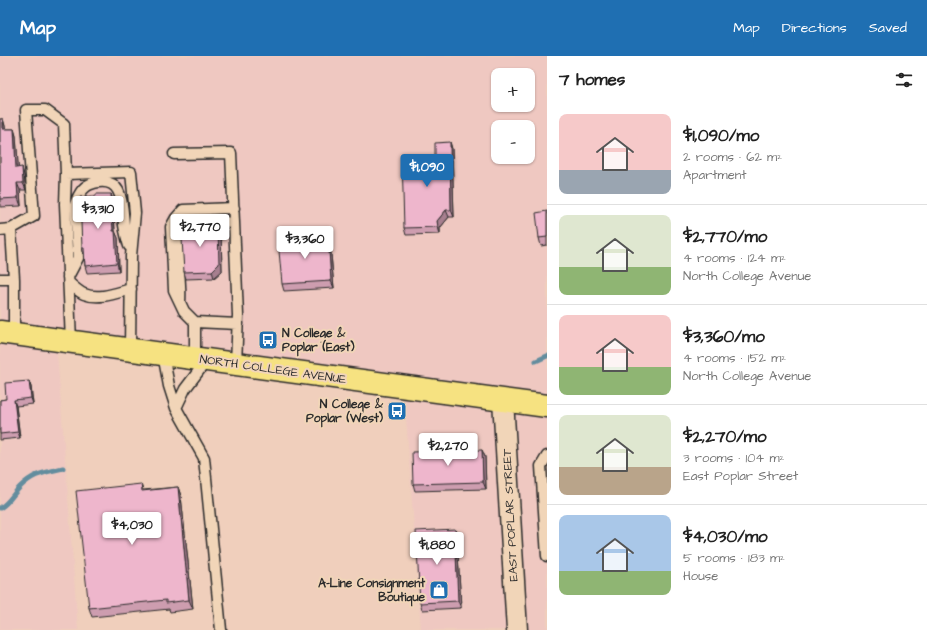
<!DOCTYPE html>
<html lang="en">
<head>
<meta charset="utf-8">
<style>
  body { margin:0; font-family:"Architects Daughter",sans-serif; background:#f6f6f6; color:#222; height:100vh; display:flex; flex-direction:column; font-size:15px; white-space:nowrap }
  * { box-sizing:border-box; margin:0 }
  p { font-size:13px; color:#767676 }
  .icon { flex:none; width:22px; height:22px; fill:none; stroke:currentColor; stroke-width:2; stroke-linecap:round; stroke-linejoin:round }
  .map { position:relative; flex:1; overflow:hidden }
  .side { display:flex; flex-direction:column; background:#fff; width:380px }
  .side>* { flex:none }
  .buttons { position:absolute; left:491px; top:12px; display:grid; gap:8px }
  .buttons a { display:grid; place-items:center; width:44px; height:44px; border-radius:8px; background:#fff; box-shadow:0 1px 3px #0004; font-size:20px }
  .price { position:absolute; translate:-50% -34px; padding:0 9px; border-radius:4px; background:#fff; color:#222; font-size:13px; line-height:26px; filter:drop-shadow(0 1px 2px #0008) }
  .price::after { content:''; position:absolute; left:50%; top:24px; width:12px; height:9px; margin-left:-6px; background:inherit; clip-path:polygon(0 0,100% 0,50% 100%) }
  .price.selected { background:#1f6fb2; color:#fff }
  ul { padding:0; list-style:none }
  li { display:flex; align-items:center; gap:12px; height:100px; padding:0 12px }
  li+li { border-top:1px solid #e0e0e0 }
  li span { display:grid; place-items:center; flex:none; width:112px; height:80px; border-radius:8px; color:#555 }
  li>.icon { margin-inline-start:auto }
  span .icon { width:48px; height:48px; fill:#fffc; stroke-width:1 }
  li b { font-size:17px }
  h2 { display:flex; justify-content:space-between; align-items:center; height:48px; padding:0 12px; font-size:17px }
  header { display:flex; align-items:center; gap:24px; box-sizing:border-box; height:56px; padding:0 20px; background:#1f6fb2; color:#fff }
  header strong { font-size:19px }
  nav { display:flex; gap:22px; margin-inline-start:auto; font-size:14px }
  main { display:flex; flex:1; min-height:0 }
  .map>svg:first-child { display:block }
</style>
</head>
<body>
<header>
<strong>Map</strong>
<nav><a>Map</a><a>Directions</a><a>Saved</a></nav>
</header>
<main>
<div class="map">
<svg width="547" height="574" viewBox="0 0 547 574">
  <rect width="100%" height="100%" fill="#f0cfbc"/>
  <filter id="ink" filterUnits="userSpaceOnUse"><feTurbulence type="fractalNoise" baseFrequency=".025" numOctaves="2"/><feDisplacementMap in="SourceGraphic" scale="8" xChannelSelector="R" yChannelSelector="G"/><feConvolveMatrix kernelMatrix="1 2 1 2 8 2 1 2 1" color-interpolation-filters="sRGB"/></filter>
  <g filter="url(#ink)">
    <path fill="#efc8c1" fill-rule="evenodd" d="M 0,0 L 547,0 L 547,574 L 421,574 L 404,331 L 56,283 L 78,574 L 0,574 ZM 498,19 L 528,19 L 528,49 L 498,49 ZM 498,71 L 528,71 L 528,101 L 498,101 Z"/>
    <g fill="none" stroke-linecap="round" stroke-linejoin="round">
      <path stroke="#638d9e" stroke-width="5" d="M 536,305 L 547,300
        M 0,452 C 9,447 13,438 20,431 C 34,417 44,417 63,412"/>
      <defs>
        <path id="service" d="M 174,98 L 231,97 L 238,259 L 236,308
          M 234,152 L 183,154 L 176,162 L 171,171 L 174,234 L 184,255 L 195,266 L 238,268
          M 11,173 L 34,160 L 26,54 L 45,54 L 64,68 L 66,118
          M 0,174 L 11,173 L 14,223 L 14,278
          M 68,221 L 78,202 L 75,149 C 78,139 83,129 94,127 C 124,119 122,150 124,169 C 125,176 127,183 129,190
          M 0,223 L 14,223
          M 69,227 C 74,231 79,236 84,238 C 99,244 116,237 131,233
          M 180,246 C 182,222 174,195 180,172 C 195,161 217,166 234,167
          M 195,266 L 195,302
          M 71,285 L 65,148 L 66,118 L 131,116 L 135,157 L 131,200 L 130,293
          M 163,298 L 169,330 L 176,352 L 204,402 L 221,574
          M 176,352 L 185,333 L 207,304
          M 547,400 L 541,410 L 547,500"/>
        <path id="minor" d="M 503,344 L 517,574"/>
        <path id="primary" d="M 0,276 L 547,350"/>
      </defs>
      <use href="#service" stroke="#2b2b2b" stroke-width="13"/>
      <use href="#minor" stroke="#2b2b2b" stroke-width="23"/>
      <use href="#primary" stroke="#2b2b2b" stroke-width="25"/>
      <use href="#service" stroke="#f1d5b8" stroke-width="10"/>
      <use href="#minor" stroke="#f1d5b8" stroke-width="20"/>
      <use href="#primary" stroke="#f6e281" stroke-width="22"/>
    </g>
    <path fill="#cd9daf" stroke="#2b2b2b" d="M 0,63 L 3,63 L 5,70 L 5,73 L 14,73 L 16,80 L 18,112 L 24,119 L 26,134 L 20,134 L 21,150 L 0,151 Z
      M 450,86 L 452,93 L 454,161 L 449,161 L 440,172 L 440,178 L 406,179 L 404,172 Z
      M 111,138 L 113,145 L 115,175 L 118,182 L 119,215 L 87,217 L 85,210 L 84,199 L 82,192 Z
      M 547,155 L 547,189 L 541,190 L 539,182 Z
      M 198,166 L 200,173 L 218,172 L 221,179 L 222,215 L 214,222 L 186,223 L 184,216 Z
      M 330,187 L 334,232 L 284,235 L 282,228 Z
      M 29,325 L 31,331 L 33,348 L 16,350 L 20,382 L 0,384 L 0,344 L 6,343 Z
      M 482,394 L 485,401 L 486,433 L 415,435 L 413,428 Z
      M 141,428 L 143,434 L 178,431 L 181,440 L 193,553 L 170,556 L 169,553 L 92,561 L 89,552 Z
      M 457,480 L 461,552 L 422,554 L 420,547 Z"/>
    <path fill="#a77f8f" stroke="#2b2b2b" d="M 3,63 L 5,70 L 6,80 L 3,73 Z
      M 14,73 L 16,80 L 19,119 L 16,112 Z
      M 450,86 L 452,93 L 454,161 L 451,154 Z
      M 22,111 L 24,119 L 26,134 L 23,127 Z
      M 17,127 L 20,134 L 21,150 L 18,142 Z
      M 111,138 L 113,145 L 115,175 L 118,182 L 119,215 L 117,207 L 113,175 Z
      M 446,154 L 449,161 L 440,172 L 440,178 L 438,171 L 437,165 Z
      M 218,172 L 221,179 L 222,215 L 214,222 L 212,215 Z
      M 328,180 L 330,187 L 334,232 L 331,225 Z
      M 29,325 L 31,331 L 33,348 L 31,342 Z
      M 14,344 L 16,350 L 20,382 L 18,376 Z
      M 482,394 L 485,401 L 486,433 L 483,426 Z
      M 178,431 L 181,440 L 193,553 L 189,544 Z
      M 455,473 L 457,480 L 461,552 L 458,545 Z"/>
    <path fill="#eeb6cc" stroke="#2b2b2b" d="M 0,63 L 3,63 L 3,73 L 14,73 L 16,112 L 22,111 L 23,127 L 17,127 L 18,142 L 0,143 Z
      M 450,86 L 451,154 L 446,154 L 437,165 L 438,171 L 404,172 L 402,100 L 435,100 L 435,87 Z
      M 96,138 L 111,138 L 113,175 L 115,175 L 117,207 L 85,210 L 84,192 L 82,192 L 80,141 L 96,140 Z
      M 547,155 L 547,181 L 539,182 L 536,157 Z
      M 198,166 L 198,173 L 218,172 L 219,208 L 212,215 L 184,216 L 182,183 L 183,169 L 188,167 Z
      M 328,180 L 331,225 L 282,228 L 278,184 Z
      M 29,325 L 31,342 L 14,344 L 18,376 L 0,378 L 0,344 L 6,343 L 5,327 Z
      M 482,394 L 483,426 L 413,428 L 412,396 Z
      M 141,428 L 142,435 L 178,431 L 189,544 L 166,547 L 166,544 L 89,552 L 76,435 Z
      M 455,473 L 458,545 L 420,547 L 416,475 Z"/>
  </g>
  <defs>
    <symbol id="bus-square" viewBox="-11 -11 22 22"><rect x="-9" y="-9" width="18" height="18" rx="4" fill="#1f6fb2" stroke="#f1d5b8"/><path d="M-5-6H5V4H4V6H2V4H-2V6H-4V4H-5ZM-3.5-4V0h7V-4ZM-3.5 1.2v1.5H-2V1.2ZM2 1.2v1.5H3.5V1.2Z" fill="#fff"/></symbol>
    <symbol id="shop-square" viewBox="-11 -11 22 22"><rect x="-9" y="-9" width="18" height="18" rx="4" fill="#1f6fb2" stroke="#f1d5b8"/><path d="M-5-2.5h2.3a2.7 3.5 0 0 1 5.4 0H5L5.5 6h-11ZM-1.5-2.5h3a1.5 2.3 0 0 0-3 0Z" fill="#fff"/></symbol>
  </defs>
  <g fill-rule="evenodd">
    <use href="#bus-square" x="257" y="273" width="22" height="22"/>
    <use href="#bus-square" x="386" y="344" width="22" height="22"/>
    <use href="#shop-square" x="428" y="523" width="22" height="22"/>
  </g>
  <g text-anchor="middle" stroke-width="4" stroke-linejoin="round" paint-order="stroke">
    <g font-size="12" font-weight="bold" fill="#2b2b2b" stroke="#f1d5b8" text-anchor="end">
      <text x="282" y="281" text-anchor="start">N College &amp;<tspan x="282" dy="14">Poplar (East)</tspan></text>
      <text x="383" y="352">N College &amp;<tspan x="383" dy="14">Poplar (West)</tspan></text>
      <text x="425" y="531">A-Line Consignment<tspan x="425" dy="14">Boutique</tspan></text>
    </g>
    <g font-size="12" fill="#2b2b2b" stroke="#f1d5b8">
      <text transform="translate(273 313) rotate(8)" y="4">NORTH COLLEGE AVENUE</text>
      <text transform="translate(510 459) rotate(-93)" y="4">EAST POPLAR STREET</text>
    </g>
  </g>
</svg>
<div class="buttons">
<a>+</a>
<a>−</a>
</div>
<b class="price selected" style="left:427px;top:132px">$1,090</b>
<b class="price" style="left:98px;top:174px">$3,310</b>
<b class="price" style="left:200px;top:192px">$2,770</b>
<b class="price" style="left:305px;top:204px">$3,360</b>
<b class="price" style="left:448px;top:411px">$2,270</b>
<b class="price" style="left:132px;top:490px">$4,030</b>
<b class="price" style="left:437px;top:510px">$1,880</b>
</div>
<section class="side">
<h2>7 homes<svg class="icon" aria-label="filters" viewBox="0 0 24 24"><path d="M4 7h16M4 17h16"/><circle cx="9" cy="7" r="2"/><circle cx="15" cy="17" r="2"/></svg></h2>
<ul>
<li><span style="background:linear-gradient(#f6c9c9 70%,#9aa5b1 0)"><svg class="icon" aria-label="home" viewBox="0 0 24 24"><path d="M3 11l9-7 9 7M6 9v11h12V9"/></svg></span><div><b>$1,090/mo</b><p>2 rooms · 62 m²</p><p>Apartment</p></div></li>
<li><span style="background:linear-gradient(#dfe7d0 65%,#8fb573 0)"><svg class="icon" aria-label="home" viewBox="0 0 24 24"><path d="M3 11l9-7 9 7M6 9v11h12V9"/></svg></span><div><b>$2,770/mo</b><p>4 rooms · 124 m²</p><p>North College Avenue</p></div></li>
<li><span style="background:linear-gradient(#f6c9c9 65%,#8fb573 0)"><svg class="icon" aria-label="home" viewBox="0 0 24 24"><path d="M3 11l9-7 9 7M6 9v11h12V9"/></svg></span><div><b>$3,360/mo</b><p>4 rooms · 152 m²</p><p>North College Avenue</p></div></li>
<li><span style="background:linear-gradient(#dfe7d0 65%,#b9a48a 0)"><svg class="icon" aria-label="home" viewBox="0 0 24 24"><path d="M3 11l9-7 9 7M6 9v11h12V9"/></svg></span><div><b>$2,270/mo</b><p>3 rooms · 104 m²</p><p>East Poplar Street</p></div></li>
<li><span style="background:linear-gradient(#a9c7e8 70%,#8fb573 0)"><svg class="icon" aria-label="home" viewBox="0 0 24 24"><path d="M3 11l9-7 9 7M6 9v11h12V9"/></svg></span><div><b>$4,030/mo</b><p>5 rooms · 183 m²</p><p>House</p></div></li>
</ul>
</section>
</main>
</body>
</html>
